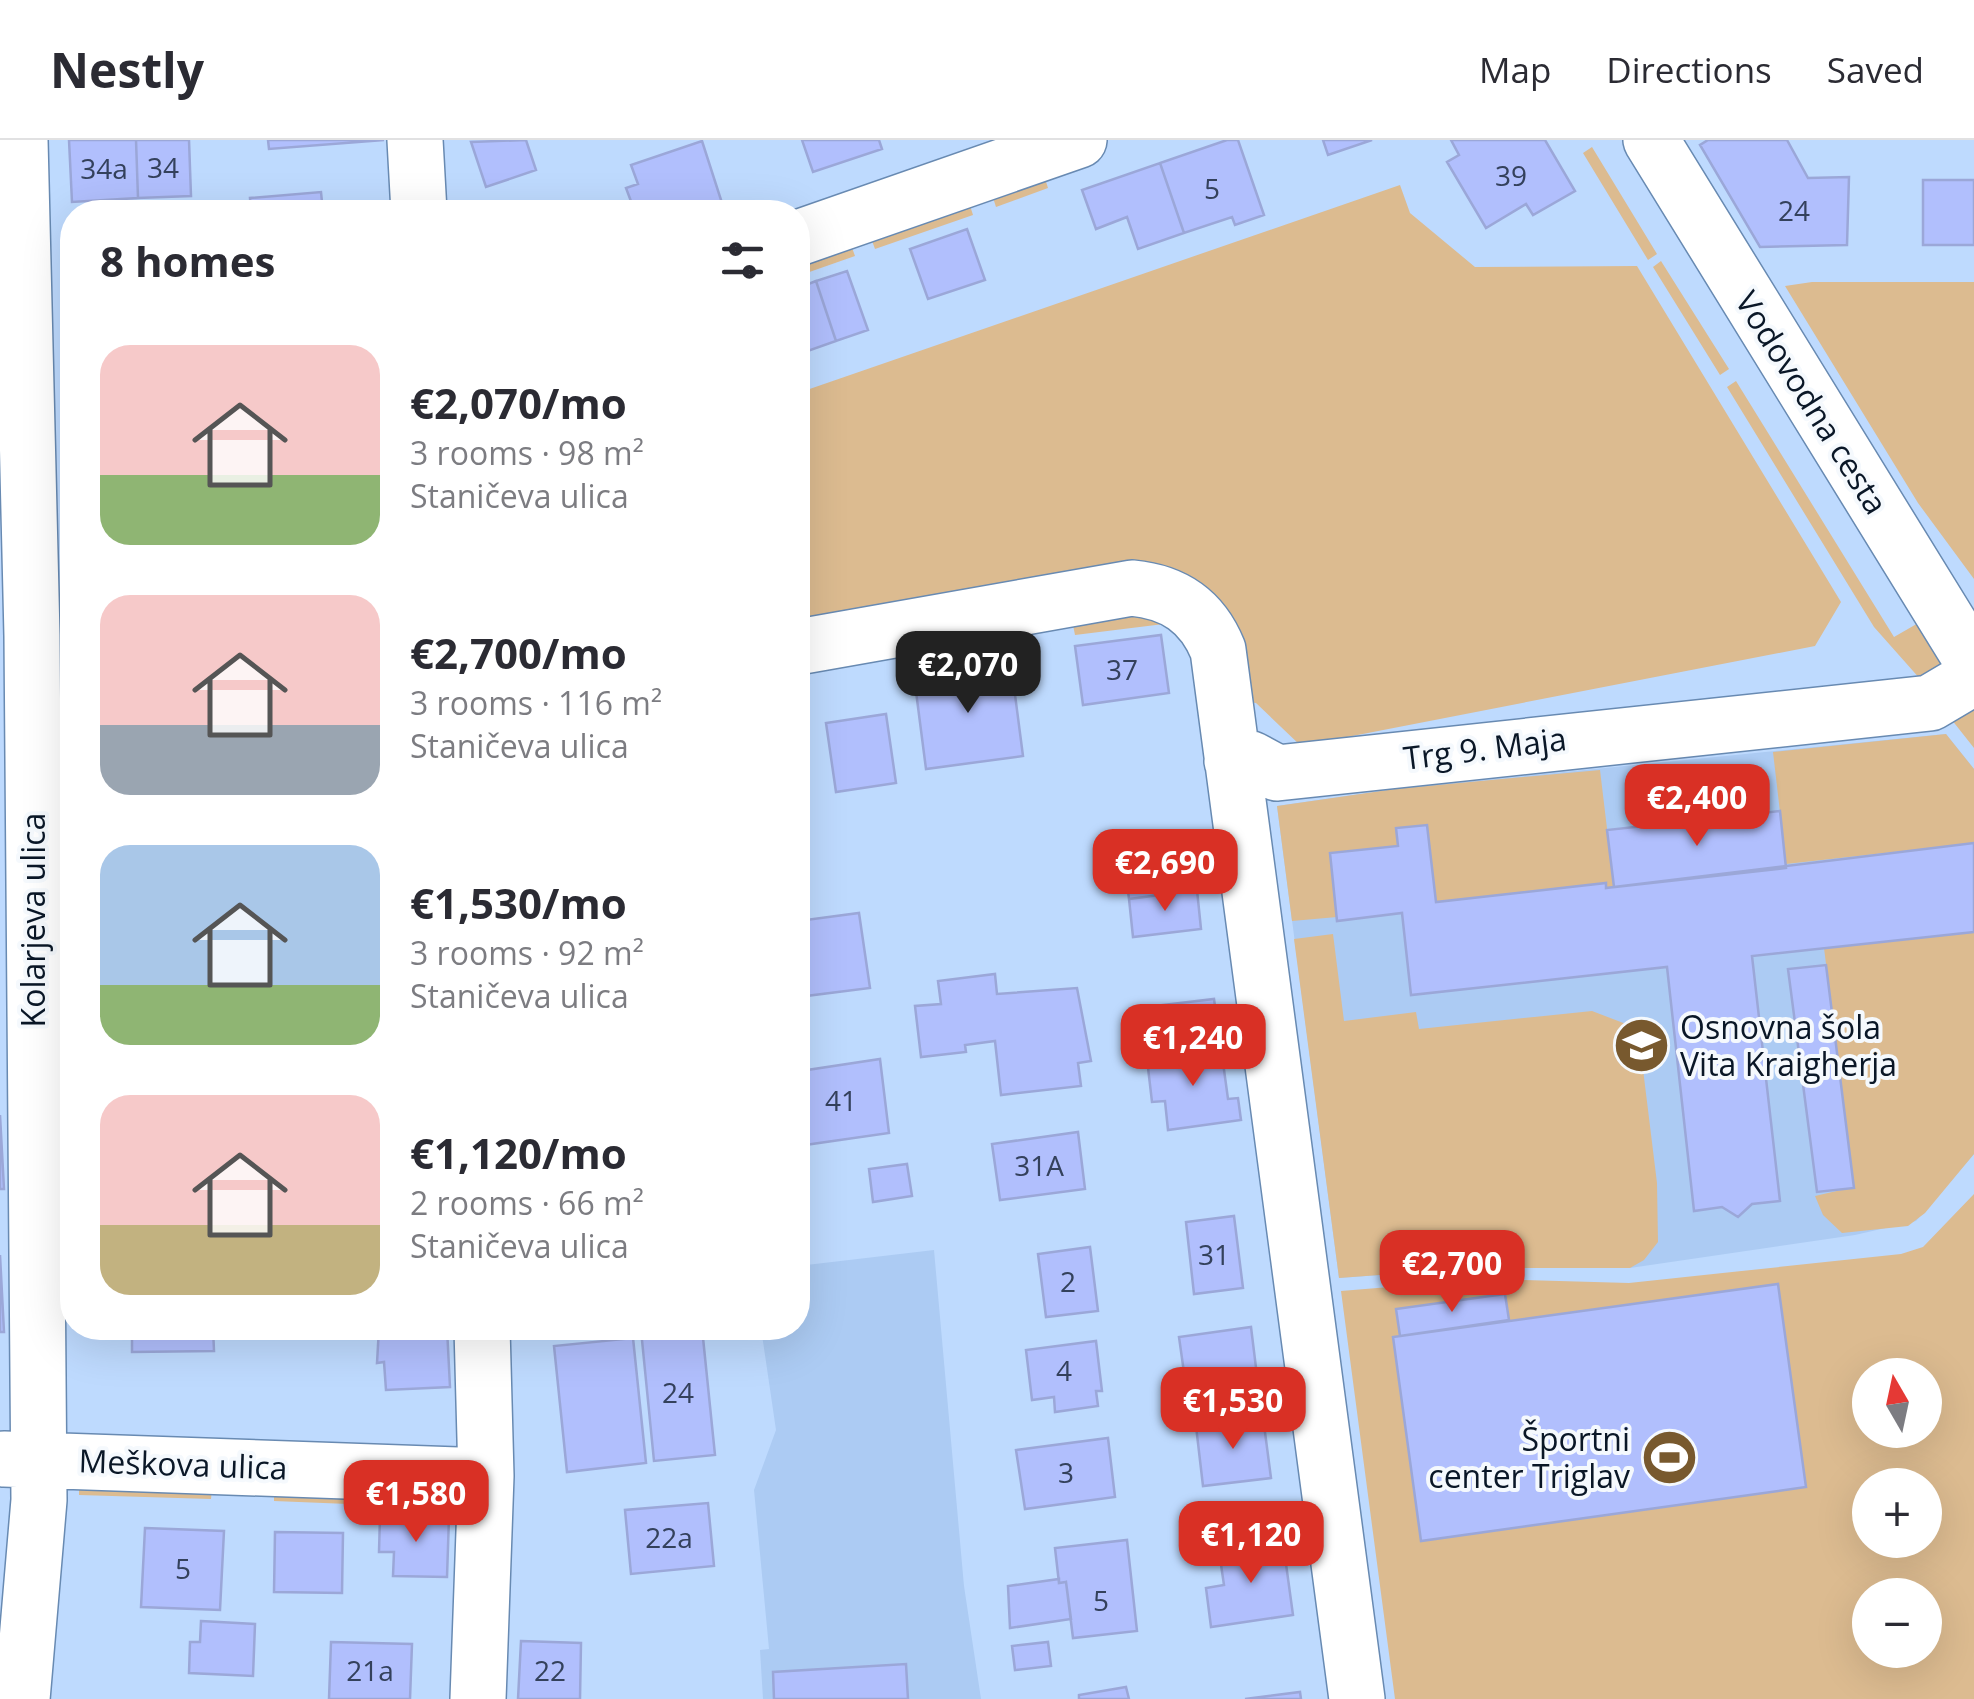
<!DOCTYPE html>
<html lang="en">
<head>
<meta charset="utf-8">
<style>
  body { margin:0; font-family:"Open Sans",sans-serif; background:#f2f2f3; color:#2b2b33; height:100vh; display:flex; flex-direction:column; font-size:38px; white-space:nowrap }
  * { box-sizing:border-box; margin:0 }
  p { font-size:32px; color:#7c7c81 }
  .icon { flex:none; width:55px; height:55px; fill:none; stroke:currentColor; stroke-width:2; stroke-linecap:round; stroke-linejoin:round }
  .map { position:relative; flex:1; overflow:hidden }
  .drawer { position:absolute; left:60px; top:60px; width:750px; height:1140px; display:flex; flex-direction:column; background:#fff; border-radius:40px; box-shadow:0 10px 40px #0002 }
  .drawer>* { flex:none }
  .needle { width:65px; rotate:351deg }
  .fabs { position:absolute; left:1852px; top:1218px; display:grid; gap:20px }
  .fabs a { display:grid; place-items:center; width:90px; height:90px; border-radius:50%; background:#fff; box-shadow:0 10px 40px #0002; font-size:50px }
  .price { position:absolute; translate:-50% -85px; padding:0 22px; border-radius:20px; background:#d93025; color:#fff; font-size:32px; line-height:65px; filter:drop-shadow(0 2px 5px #0008) }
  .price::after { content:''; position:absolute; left:50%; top:60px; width:30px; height:22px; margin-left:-15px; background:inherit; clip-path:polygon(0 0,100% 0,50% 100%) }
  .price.on { background:#222; color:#fff }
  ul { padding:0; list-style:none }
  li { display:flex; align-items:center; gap:30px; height:250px; padding:0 40px }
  li span { display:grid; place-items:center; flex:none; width:280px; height:200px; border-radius:30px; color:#555 }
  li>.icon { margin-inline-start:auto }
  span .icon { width:120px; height:120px; fill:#fffc; stroke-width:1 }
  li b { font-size:42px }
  h2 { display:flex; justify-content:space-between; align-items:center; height:120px; padding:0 40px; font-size:42px }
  header { display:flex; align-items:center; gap:60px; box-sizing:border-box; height:140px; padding:0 50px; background:#fff; border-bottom:2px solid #e1e1e2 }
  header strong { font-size:48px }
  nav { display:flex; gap:55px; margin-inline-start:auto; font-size:35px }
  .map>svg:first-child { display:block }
</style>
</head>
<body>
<header>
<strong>Nestly</strong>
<nav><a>Map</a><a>Directions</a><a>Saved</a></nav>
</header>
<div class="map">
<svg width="1974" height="1559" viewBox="0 0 1974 1559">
  <rect width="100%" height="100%" fill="#bedafe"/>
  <path fill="#accbf3" d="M 1946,594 L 1974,629 L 1974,1014 L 1916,1081 L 1855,1095 L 1630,1128 L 1474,1128 L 1339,1138 L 1277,666 L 1395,649 Z
    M 934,1110 L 964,1446 L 981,1559 L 763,1559 L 760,1510 L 769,1509 L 754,1350 L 776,1290 L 761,1188 L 798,1188 L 798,1126 Z"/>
  <path fill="#dcbb90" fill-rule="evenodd" d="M 1592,7 L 1657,114 L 1648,120 L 1583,13 Z
    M 1041,26 L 1048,48 L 996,67 L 989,45 Z
    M 1400,45 L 1410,73 L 1475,127 L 1637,126 L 1841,462 L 1815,506 L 1301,606 L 1256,563 L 1242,561 L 1205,460 L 798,491 L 798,253 Z
    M 966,53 L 973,75 L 875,109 L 867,87 Z
    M 847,94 L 855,116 L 798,136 L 798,111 Z
    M 1661,121 L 1729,229 L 1720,235 L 1653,127 Z
    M 1812,142 L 1974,142 L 1974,439 L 1918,363 L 1785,146 Z
    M 1736,241 L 1894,497 L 1927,478 L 1960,532 L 1929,549 L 1874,487 L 1727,247 Z
    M 1138,465 L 1180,482 L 1075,495 L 1071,475 Z
    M 1974,553 L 1974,608 L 1944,570 Z
    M 1946,594 L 1974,629 L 1974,703 L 1786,724 L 1773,612 Z
    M 1600,630 L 1614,747 L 1606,748 L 1606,744 L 1436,762 L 1426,685 L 1397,688 L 1398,706 L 1330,713 L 1337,777 L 1292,781 L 1277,666 L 1395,649 Z
    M 1974,792 L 1974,1014 L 1925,1073 L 1908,1086 L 1842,1093 L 1823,1075 L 1815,1056 L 1854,1047 L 1824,808 Z
    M 1333,794 L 1344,881 L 1416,872 L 1419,889 L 1592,871 L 1626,884 L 1641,913 L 1657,1043 L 1658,1102 L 1644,1120 L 1630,1128 L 1474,1128 L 1339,1138 L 1294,799 Z
    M 1974,1054 L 1974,1559 L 1395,1559 L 1341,1151 L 1486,1139 L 1629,1143 L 1901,1114 L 1923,1107 ZM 1870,1235 L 1925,1235 L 1925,1290 L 1870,1290 ZM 1870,1345 L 1925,1345 L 1925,1400 L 1870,1400 ZM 1870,1455 L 1925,1455 L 1925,1510 L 1870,1510 Z
    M 79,1348 L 212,1349 L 211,1359 L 79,1355 Z
    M 274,1351 L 447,1361 L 447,1368 L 274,1361 Z"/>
  <path fill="#b1bffd" stroke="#9ba7d8" stroke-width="2.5" d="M 69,0 L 136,0 L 138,58 L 72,62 Z
    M 136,0 L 189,0 L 191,56 L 138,58 Z
    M 268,0 L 384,0 L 269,9 Z
    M 526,0 L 536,30 L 486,47 L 471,2 Z
    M 802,0 L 879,0 L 882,9 L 813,32 Z
    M 1227,0 L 1238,0 L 1264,75 L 1235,85 L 1232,77 L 1184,93 L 1160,23 Z
    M 1323,0 L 1372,0 L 1328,15 Z
    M 1451,0 L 1545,0 L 1575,51 L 1533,75 L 1526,64 L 1486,88 L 1447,22 L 1459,15 Z
    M 1708,0 L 1787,0 L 1808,38 L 1849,37 L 1847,105 L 1760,107 L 1700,5 Z
    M 702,1 L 722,63 L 694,72 L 635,72 L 626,48 L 638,44 L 631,25 Z
    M 1160,23 L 1184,93 L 1138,109 L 1127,77 L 1096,89 L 1082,50 Z
    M 1923,40 L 1974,40 L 1974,105 L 1923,105 Z
    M 321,52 L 323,72 L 251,72 L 250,58 Z
    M 967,89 L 985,140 L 928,159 L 910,109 Z
    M 847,131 L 868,190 L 836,201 L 816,141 Z
    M 816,141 L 836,201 L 805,212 L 798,191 L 798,148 Z
    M 1161,495 L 1169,553 L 1083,565 L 1075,506 Z
    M 1011,524 L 1023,616 L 926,629 L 914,536 Z
    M 886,574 L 896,643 L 836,652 L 826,583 Z
    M 1780,671 L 1786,728 L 1614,747 L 1607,690 Z
    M 1427,685 L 1436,762 L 1606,743 L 1606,748 L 1614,747 L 1974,703 L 1974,792 L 1752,816 L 1780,1061 L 1752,1064 L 1738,1077 L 1722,1067 L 1694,1071 L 1667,827 L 1411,855 L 1402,773 L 1337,781 L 1330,713 L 1398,706 L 1396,688 Z
    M 1192,710 L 1197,750 L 1129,759 L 1124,718 Z
    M 1197,750 L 1201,789 L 1133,797 L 1129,759 Z
    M 859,773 L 870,848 L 798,857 L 798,781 Z
    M 1826,825 L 1854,1048 L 1817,1052 L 1788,829 Z
    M 995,834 L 997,854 L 1077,848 L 1091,921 L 1078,923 L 1081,946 L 1001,955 L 995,901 L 965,905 L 966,912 L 921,917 L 915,866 L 941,864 L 938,841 Z
    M 798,858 L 807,930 L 880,919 L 889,993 L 798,1006 Z
    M 1214,859 L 1221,908 L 1160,916 L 1154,866 Z
    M 1221,908 L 1228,959 L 1238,958 L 1241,980 L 1168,990 L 1165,961 L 1152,962 L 1147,919 Z
    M 0,975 L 4,1049 L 0,1049 Z
    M 1078,992 L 1085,1049 L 1000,1060 L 992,1004 Z
    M 907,1024 L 912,1056 L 873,1062 L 869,1029 Z
    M 1234,1076 L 1243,1148 L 1194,1154 L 1186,1082 Z
    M 1090,1107 L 1098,1171 L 1046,1177 L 1038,1114 Z
    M 0,1115 L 4,1192 L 0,1192 Z
    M 1778,1144 L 1806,1347 L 1421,1401 L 1393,1197 Z
    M 1505,1154 L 1509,1180 L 1400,1196 L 1396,1169 Z
    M 1251,1187 L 1258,1244 L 1187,1254 L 1179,1197 Z
    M 132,1188 L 213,1188 L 214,1211 L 132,1212 Z
    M 304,1188 L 351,1188 L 352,1194 L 304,1197 Z
    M 379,1188 L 447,1188 L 450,1247 L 386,1250 L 384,1222 L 377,1223 Z
    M 702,1188 L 715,1315 L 654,1321 L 641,1190 Z
    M 633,1198 L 646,1323 L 567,1332 L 554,1206 Z
    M 1096,1201 L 1102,1251 L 1096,1251 L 1098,1266 L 1055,1272 L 1054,1257 L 1032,1260 L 1026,1210 Z
    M 1263,1277 L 1271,1338 L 1203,1346 L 1196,1286 Z
    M 1108,1298 L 1115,1357 L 1025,1369 L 1016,1310 Z
    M 708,1363 L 714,1426 L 631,1434 L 625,1370 Z
    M 380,1376 L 449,1377 L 447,1437 L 393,1436 L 394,1412 L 379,1412 Z
    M 145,1388 L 224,1391 L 220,1470 L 141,1467 Z
    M 275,1392 L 343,1393 L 342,1453 L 274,1452 Z
    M 1127,1400 L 1137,1491 L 1073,1498 L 1066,1442 L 1059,1443 L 1055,1408 Z
    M 1283,1402 L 1293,1475 L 1211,1487 L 1206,1448 L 1224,1445 L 1219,1411 Z
    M 1059,1439 L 1059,1443 L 1066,1442 L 1071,1479 L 1010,1488 L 1008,1446 Z
    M 201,1481 L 255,1484 L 253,1536 L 189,1533 L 190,1502 L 200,1502 Z
    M 521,1501 L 581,1503 L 580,1559 L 518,1559 Z
    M 331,1502 L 412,1504 L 410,1559 L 329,1559 Z
    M 1048,1502 L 1051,1526 L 1015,1530 L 1012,1506 Z
    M 906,1524 L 908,1559 L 774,1559 L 773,1532 Z
    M 1126,1547 L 1129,1559 L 1079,1559 L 1079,1555 Z
    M 1300,1552 L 1301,1559 L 1245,1559 Z"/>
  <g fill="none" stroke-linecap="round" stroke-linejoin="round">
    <defs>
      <path id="minor" d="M 20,0 L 32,496 L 39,1360 L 22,1559
        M 415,0 L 419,72
        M 1651,0 L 1974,524
        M 798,98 L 1079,0
        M 798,507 L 1132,448 C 1174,452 1202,471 1218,510 L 1357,1559
        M 1232,621 L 1251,619 L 1277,633 L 1930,563 L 1974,537
        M 4,1319 L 486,1336
        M 478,1559 L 486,1336 L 482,1188"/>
    </defs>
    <use href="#minor" stroke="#688ab2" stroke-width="58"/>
    <use href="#minor" stroke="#fff" stroke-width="55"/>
  </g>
  <defs>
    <symbol id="school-disc" viewBox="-11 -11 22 22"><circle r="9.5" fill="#78592e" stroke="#f5f9fd"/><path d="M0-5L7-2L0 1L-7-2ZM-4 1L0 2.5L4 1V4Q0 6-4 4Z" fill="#fff"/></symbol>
    <symbol id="stadium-disc" viewBox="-11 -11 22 22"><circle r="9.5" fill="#78592e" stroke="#f5f9fd"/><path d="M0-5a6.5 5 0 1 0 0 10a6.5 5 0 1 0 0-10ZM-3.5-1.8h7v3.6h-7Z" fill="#fff"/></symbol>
  </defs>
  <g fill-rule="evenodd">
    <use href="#school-disc" x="1610" y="874" width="63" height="63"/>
    <use href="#stadium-disc" x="1638" y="1286" width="63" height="63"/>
  </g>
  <g text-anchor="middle" stroke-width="8" stroke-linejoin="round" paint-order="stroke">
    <g font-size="28" fill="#34415c">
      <text x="163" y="38">34</text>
      <text x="104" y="39">34a</text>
      <text x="1511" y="46">39</text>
      <text x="1212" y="59">5</text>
      <text x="1794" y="81">24</text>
      <text x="1122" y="540">37</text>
      <text x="841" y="971">41</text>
      <text x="1039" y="1036">31A</text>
      <text x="1214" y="1125">31</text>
      <text x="1068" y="1152">2</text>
      <text x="1064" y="1241">4</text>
      <text x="678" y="1263">24</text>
      <text x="1066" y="1343">3</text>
      <text x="669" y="1408">22a</text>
      <text x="183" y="1439">5</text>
      <text x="1101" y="1471">5</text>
      <text x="370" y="1541">21a</text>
      <text x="550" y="1541">22</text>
    </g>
    <g font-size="32" fill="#0a1727" stroke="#f5f9fd">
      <text transform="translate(1811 263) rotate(58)" y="11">Vodovodna cesta</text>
      <text transform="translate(1485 609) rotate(-7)" y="11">Trg 9. Maja</text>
      <text transform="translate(34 780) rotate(-90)" y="11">Kolarjeva ulica</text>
      <text transform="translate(183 1325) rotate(2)" y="11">Meškova ulica</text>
    </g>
    <g font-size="32" fill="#0a1727" stroke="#f5f9fd" text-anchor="start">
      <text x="1680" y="899">Osnovna šola<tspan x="1680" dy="37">Vita Kraigherja</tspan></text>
      <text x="1630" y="1311" text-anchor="end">Športni<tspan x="1630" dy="37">center Triglav</tspan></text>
    </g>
  </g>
</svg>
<div class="fabs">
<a><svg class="needle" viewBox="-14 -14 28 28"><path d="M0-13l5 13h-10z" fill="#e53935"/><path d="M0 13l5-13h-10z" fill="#7c7c81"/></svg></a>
<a>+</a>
<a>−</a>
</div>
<b class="price on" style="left:968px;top:576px">€2,070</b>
<b class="price" style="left:1697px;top:709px">€2,400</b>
<b class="price" style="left:1165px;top:774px">€2,690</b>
<b class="price" style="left:1193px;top:949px">€1,240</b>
<b class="price" style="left:1452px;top:1175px">€2,700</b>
<b class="price" style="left:1233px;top:1312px">€1,530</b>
<b class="price" style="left:416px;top:1405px">€1,580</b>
<b class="price" style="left:1251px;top:1446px">€1,120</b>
<section class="drawer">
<h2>8 homes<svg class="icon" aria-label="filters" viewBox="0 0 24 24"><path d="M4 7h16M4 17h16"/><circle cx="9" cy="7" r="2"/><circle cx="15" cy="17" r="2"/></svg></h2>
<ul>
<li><span style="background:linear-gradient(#f6c9c9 65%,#8fb573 0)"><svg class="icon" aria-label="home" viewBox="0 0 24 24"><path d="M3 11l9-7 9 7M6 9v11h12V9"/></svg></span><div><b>€2,070/mo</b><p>3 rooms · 98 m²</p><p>Staničeva ulica</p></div></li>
<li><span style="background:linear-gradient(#f6c9c9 65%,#9aa5b1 0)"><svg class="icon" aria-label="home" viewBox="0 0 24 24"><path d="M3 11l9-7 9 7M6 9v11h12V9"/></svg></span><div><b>€2,700/mo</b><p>3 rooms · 116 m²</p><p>Staničeva ulica</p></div></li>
<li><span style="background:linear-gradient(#a9c7e8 70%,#8fb573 0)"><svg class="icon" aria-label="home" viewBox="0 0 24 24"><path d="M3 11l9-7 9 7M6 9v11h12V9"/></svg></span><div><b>€1,530/mo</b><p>3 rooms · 92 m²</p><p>Staničeva ulica</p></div></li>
<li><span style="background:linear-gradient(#f6c9c9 65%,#c2b280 0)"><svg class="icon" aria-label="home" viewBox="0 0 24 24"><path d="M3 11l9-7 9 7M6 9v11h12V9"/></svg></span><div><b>€1,120/mo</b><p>2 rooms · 66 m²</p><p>Staničeva ulica</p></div></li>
</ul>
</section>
</div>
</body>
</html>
